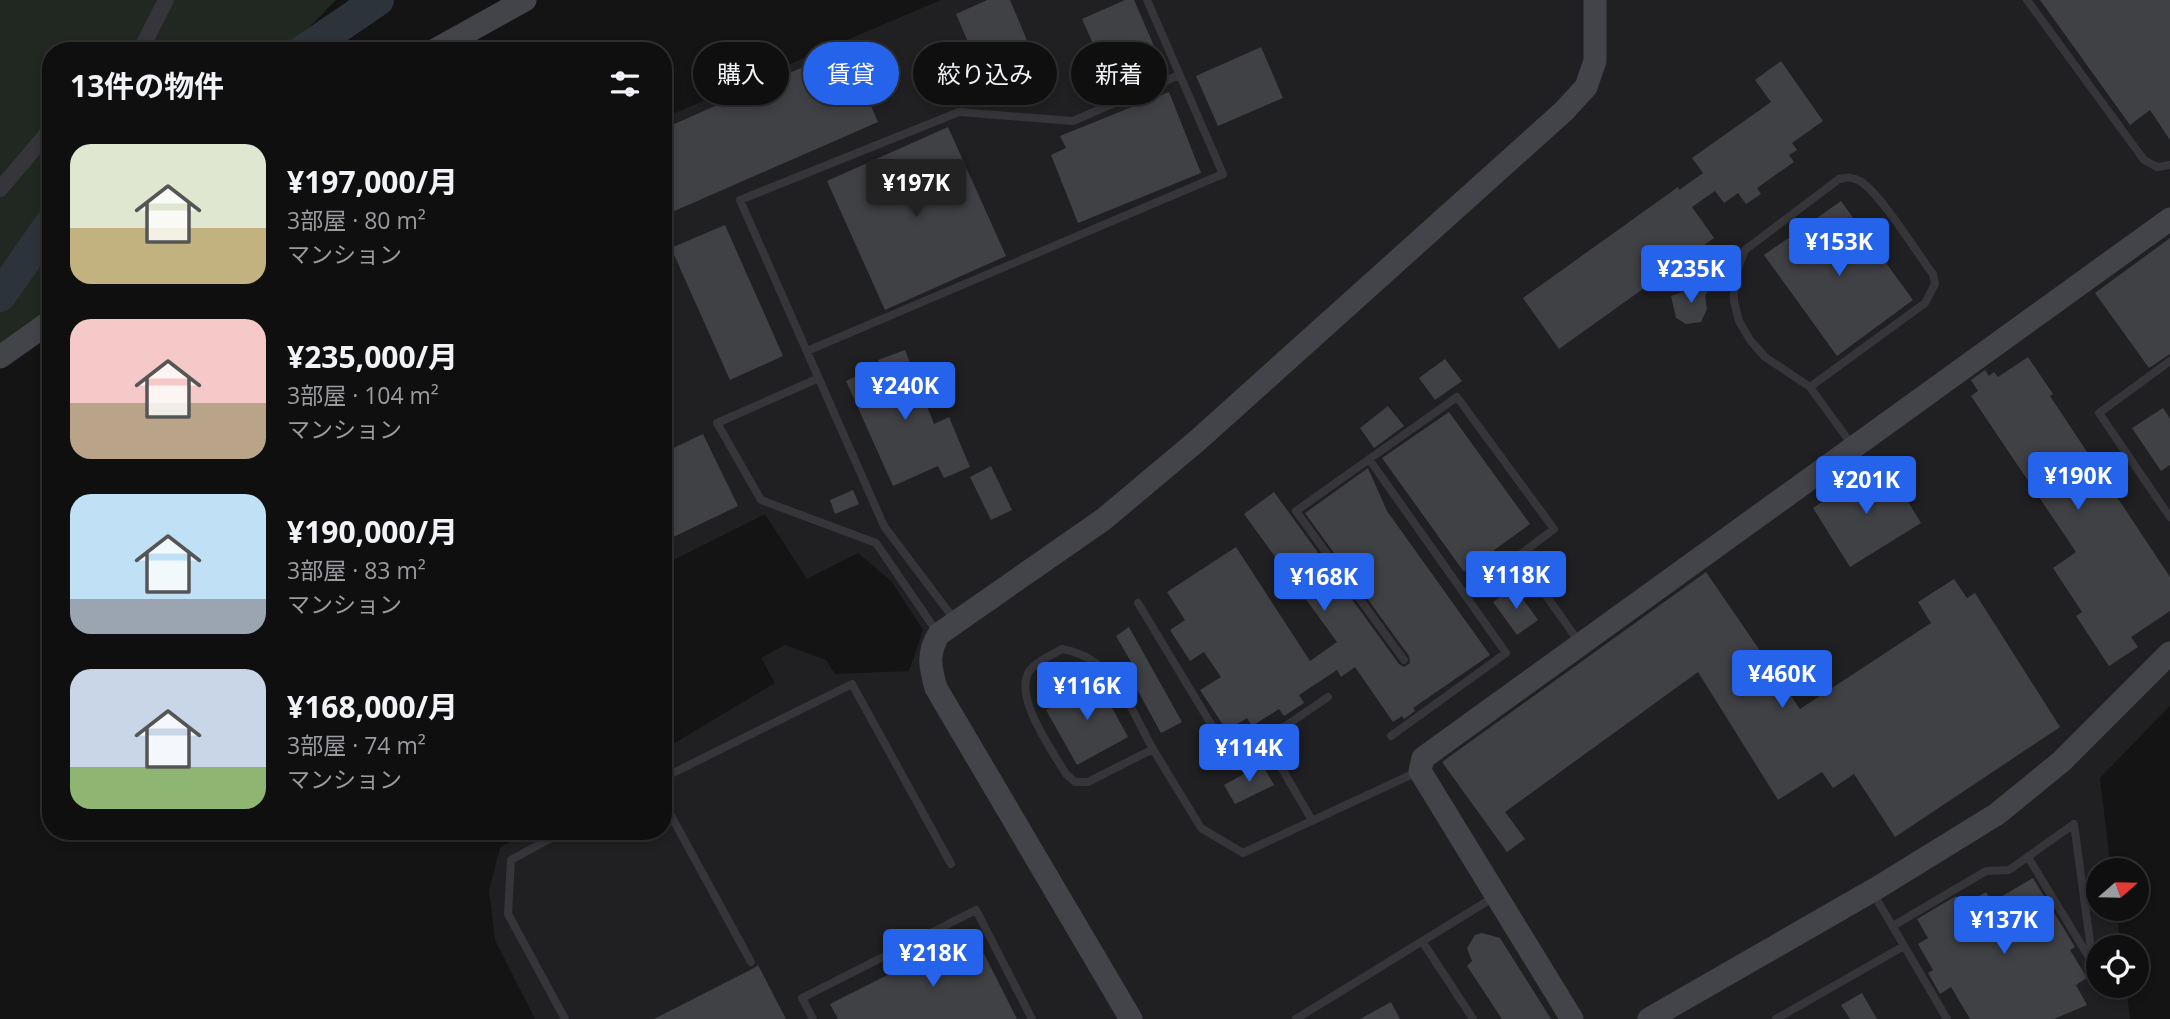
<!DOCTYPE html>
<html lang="ja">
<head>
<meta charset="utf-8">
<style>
  body { margin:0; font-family:"Open Sans","Noto Sans JP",sans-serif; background:#181819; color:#f1f3f6; height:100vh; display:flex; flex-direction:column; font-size:26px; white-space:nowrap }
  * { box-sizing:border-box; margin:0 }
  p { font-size:23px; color:#9b9c9f }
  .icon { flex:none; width:38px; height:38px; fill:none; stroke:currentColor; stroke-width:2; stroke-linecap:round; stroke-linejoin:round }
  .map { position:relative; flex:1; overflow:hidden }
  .details { position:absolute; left:42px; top:42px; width:630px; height:798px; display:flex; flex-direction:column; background:#0f0f10; border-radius:28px; box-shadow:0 4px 10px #0003,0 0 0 2px #2f2f30 }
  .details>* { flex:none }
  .banner { position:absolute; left:693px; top:42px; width:665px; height:63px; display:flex; gap:14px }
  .needle { width:46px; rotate:70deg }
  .controls { position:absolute; left:2086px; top:858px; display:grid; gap:14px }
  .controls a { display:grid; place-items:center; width:63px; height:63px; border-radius:50%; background:#0f0f10; box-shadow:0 4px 10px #0003,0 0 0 2px #2f2f30; font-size:35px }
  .price { position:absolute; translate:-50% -60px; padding:0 16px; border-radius:7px; background:#2563eb; color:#fff; font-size:23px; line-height:46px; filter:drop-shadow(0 2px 4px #0008) }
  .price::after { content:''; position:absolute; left:50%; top:42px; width:21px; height:16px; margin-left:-10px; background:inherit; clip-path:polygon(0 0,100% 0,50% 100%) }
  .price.on { background:#222; color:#fff }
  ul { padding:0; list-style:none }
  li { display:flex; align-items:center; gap:21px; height:175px; padding:0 28px }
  li span { display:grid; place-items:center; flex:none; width:196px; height:140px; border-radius:21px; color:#555 }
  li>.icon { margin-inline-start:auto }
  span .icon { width:84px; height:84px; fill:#fffc; stroke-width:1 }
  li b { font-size:30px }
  h2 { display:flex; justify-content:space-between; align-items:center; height:84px; padding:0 28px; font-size:30px }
  .pill { padding:0 24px; border-radius:32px; background:#0f0f10; box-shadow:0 4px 10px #0003,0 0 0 2px #2f2f30; font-size:24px; line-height:63px }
  .pill.on { background:#2563eb; color:#fff }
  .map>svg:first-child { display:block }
</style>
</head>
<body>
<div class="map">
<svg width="2170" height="1019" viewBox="0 0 2170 1019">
  <rect width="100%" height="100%" fill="#141415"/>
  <path fill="#202022" d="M 941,0 L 2170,0 L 2170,706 L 2100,778 L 2111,870 L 2098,870 L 2098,908 L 2116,908 L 2121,947 L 2098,947 L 2098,985 L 2126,985 L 2130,1019 L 535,1019 L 495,940 L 489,890 L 500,848 L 528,831 L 663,831 L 663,750 L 775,683 L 761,658 L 785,645 L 826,660 L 835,674 L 909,671 L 923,630 L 892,582 L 858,553 L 807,579 L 765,514 L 663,565 L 663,118 Z"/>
  <path fill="#202821" d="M 0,0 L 336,0 L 286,51 L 51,51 L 51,332 L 0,368 Z"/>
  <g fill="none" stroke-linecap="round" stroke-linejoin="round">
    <path stroke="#2c333a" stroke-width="32" d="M 303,51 L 378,0
      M 0,296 L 51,223"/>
  </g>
  <path fill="#404145" d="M 987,0 L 1010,0 L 1034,57 L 984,79 L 956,14 Z
    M 1125,0 L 1134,0 L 1161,62 L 1111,84 L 1082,19 Z
    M 2040,0 L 2170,0 L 2170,140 L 2150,110 L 2130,125 Z
    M 1261,47 L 1283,98 L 1218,126 L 1196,76 Z
    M 846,48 L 878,122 L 663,216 L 663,129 Z
    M 1781,61 L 1823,121 L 1792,143 L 1797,150 L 1789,155 L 1794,162 L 1757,188 L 1761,194 L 1746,204 L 1738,193 L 1724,203 L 1715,191 L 1692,207 L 1714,238 L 1559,349 L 1523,298 L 1678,187 L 1679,190 L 1703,173 L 1692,158 L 1771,102 L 1755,80 Z
    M 1169,92 L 1201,173 L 1078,223 L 1051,155 L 1066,148 L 1060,136 Z
    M 948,127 L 1006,256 L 885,310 L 827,181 Z
    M 1841,201 L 1913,300 L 1837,356 L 1764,255 Z
    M 725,225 L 783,356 L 730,380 L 671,248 Z
    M 2170,238 L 2170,354 L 2149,368 L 2095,293 Z
    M 1697,282 L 1709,289 L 1705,296 L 1707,309 L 1701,322 L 1686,324 L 1676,318 L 1671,296 L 1692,289 Z
    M 905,350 L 934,424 L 949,417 L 970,467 L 944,478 L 938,466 L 893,486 L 846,381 L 880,365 L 878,360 Z
    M 2028,357 L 2053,394 L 2050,396 L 2170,577 L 2170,611 L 2131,637 L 2138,647 L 2109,666 L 2076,616 L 2082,612 L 2053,568 L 2076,552 L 1971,396 L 1978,391 L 1971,380 L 1985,370 L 1989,376 L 1994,372 L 1998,377 Z
    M 1445,359 L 1462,381 L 1435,400 L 1419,378 Z
    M 1388,406 L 1404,426 L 1374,448 L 1360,428 Z
    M 2163,408 L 2170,419 L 2170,465 L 2161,471 L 2132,428 Z
    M 1449,412 L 1530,524 L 1464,572 L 1382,458 Z
    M 703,434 L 738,506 L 663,542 L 663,453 Z
    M 991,466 L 1012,510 L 991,520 L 970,477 Z
    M 1878,466 L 1896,496 L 1902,492 L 1921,523 L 1850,567 L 1813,508 Z
    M 1368,468 L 1387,511 L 1490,655 L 1413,708 L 1415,711 L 1404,719 L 1402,716 L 1393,722 L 1355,667 L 1341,677 L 1337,670 L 1299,695 L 1304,703 L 1284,716 L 1279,709 L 1252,726 L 1247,718 L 1227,731 L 1200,690 L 1221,677 L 1204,652 L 1190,661 L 1170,630 L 1185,620 L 1167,592 L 1236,547 L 1310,661 L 1337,642 L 1244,514 L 1274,492 L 1399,664 L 1404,667 L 1410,663 L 1409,656 L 1305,513 Z
    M 853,490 L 859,504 L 835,514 L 830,500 Z
    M 1706,572 L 1800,709 L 1931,623 L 1918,602 L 1954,579 L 1967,598 L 1975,593 L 2060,727 L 1895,837 L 1854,774 L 1833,788 L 1822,772 L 1778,800 L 1698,672 L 1505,812 L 1525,839 L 1507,852 L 1442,762 Z
    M 1514,587 L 1538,620 L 1517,635 L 1493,602 Z
    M 1129,627 L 1182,722 L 1161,733 L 1128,673 L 1135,669 L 1116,636 Z
    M 1098,682 L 1128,737 L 1077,765 L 1046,710 L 1062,701 L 1059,696 L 1080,684 L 1083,690 Z
    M 1262,764 L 1274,785 L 1235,804 L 1224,785 Z
    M 2033,878 L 2075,947 L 2070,950 L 2087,978 L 2076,985 L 2087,1005 L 2054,1019 L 1970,1019 L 1951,987 L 1940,994 L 1928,973 L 1933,970 L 1918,944 L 1928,938 L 1917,919 L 1956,896 L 1962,906 L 1986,892 L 1992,902 Z
    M 973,932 L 1017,1019 L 838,1019 L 830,1004 Z
    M 1482,933 L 1500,938 L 1551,1019 L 1502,1019 L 1467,966 L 1472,961 L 1467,948 L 1475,935 Z
    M 758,965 L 786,1019 L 654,1019 L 754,968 Z
    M 1862,993 L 1877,1019 L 1850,1019 L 1841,1005 Z
    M 1391,1002 L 1400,1019 L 1360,1019 Z"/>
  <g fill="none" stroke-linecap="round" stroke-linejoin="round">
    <path stroke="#35353a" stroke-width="8" d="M 2027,0 L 2144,160 L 2157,167 L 2170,165
      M 807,351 L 1223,174 L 1147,0
      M 2170,361 L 2099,413 L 2170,517
      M 819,378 L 717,423 L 761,500 L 876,543 L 937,632
      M 1810,387 L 1925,303 L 1935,284 L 1933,274 C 1916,252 1881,194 1860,181 C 1852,177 1848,177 1839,179 L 1745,250 L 1734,278 L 1734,301 L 1739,321 L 1750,340 L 1765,357 L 1810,387 L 1852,445
      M 1369,459 L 1506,653 L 1391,736
      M 1464,594 L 1518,556
      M 1138,603 L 1217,734 C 1232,749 1246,746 1265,740
      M 954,619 L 884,526 L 740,200 L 959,112 L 1073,121 L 1179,75
      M 1404,660 L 1296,511 L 1457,397 L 1554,529 L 1518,556 L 1579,642
      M 1153,749 C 1128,705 1116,659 1062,649 C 1052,655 1037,661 1030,670 C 1012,696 1052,750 1066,774 L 1075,782 L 1088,782 L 1153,749 L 1201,828 L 1243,853 L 1417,772
      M 663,778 L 852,684 L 951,864
      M 663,801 L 751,962
      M 1312,820 L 1265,740 L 1328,697
      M 564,831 L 511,860 L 508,914 L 565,1019
      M 1873,893 L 1947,1019
      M 1893,926 L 1986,871 L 2009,870 L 2074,824 L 2093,964 L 2028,857
      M 1422,941 L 1473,1019
      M 813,1019 L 802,998 L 976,910 L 1032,1019
      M 1296,1019 L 1494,897
      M 1776,1019 L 1904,946"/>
    <path stroke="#35353a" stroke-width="16" d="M 140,51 L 166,0
      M 0,189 L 51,129"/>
    <path stroke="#43444a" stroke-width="23" d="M 433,51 L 525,0
      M 0,357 L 51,321
      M 1131,1019 L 936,688 C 930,667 927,653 939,634 L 1104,519 L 1198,440 L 1564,111 L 1586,87 L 1595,61 L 1595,0
      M 1572,1019 L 1420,771 L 1423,758 L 2170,219
      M 1649,1019 L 1877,888 L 1997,814 L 2062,761 L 2170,653"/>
  </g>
</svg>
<div class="controls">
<a><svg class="needle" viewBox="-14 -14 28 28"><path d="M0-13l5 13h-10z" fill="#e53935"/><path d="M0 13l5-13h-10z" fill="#9b9c9f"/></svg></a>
<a><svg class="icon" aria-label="locate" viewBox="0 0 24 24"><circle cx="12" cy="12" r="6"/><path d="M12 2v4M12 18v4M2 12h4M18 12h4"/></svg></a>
</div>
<b class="price on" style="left:916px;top:219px">¥197K</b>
<b class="price" style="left:1839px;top:278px">¥153K</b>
<b class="price" style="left:1691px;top:305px">¥235K</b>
<b class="price" style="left:905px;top:422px">¥240K</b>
<b class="price" style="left:2078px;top:512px">¥190K</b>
<b class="price" style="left:1866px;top:516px">¥201K</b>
<b class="price" style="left:1516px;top:611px">¥118K</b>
<b class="price" style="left:1324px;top:613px">¥168K</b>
<b class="price" style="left:1782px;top:710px">¥460K</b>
<b class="price" style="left:1087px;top:722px">¥116K</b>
<b class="price" style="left:1249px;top:784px">¥114K</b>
<b class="price" style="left:2004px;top:956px">¥137K</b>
<b class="price" style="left:933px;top:989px">¥218K</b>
<div class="banner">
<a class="pill">購入</a>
<a class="pill on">賃貸</a>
<a class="pill">絞り込み</a>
<a class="pill">新着</a>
</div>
<section class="details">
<h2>13件の物件<svg class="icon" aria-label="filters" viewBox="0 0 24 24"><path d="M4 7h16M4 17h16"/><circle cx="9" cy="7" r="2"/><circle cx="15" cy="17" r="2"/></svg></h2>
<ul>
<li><span style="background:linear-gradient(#dfe7d0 60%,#c2b280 0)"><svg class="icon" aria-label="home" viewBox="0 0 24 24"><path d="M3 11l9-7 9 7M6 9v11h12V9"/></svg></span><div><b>¥197,000/月</b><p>3部屋 · 80 m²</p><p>マンション</p></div></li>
<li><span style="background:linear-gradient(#f6c9c9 60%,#b9a48a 0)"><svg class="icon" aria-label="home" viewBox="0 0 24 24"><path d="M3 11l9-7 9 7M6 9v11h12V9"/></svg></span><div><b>¥235,000/月</b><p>3部屋 · 104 m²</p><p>マンション</p></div></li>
<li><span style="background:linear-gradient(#bfe0f5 75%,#9aa5b1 0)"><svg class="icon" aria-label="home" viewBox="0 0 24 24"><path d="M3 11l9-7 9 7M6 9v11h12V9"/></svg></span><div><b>¥190,000/月</b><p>3部屋 · 83 m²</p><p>マンション</p></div></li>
<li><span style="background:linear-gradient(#c9d6e8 70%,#8fb573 0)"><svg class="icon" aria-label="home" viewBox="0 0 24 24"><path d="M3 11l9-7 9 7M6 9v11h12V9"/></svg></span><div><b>¥168,000/月</b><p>3部屋 · 74 m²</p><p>マンション</p></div></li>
</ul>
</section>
</div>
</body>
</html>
